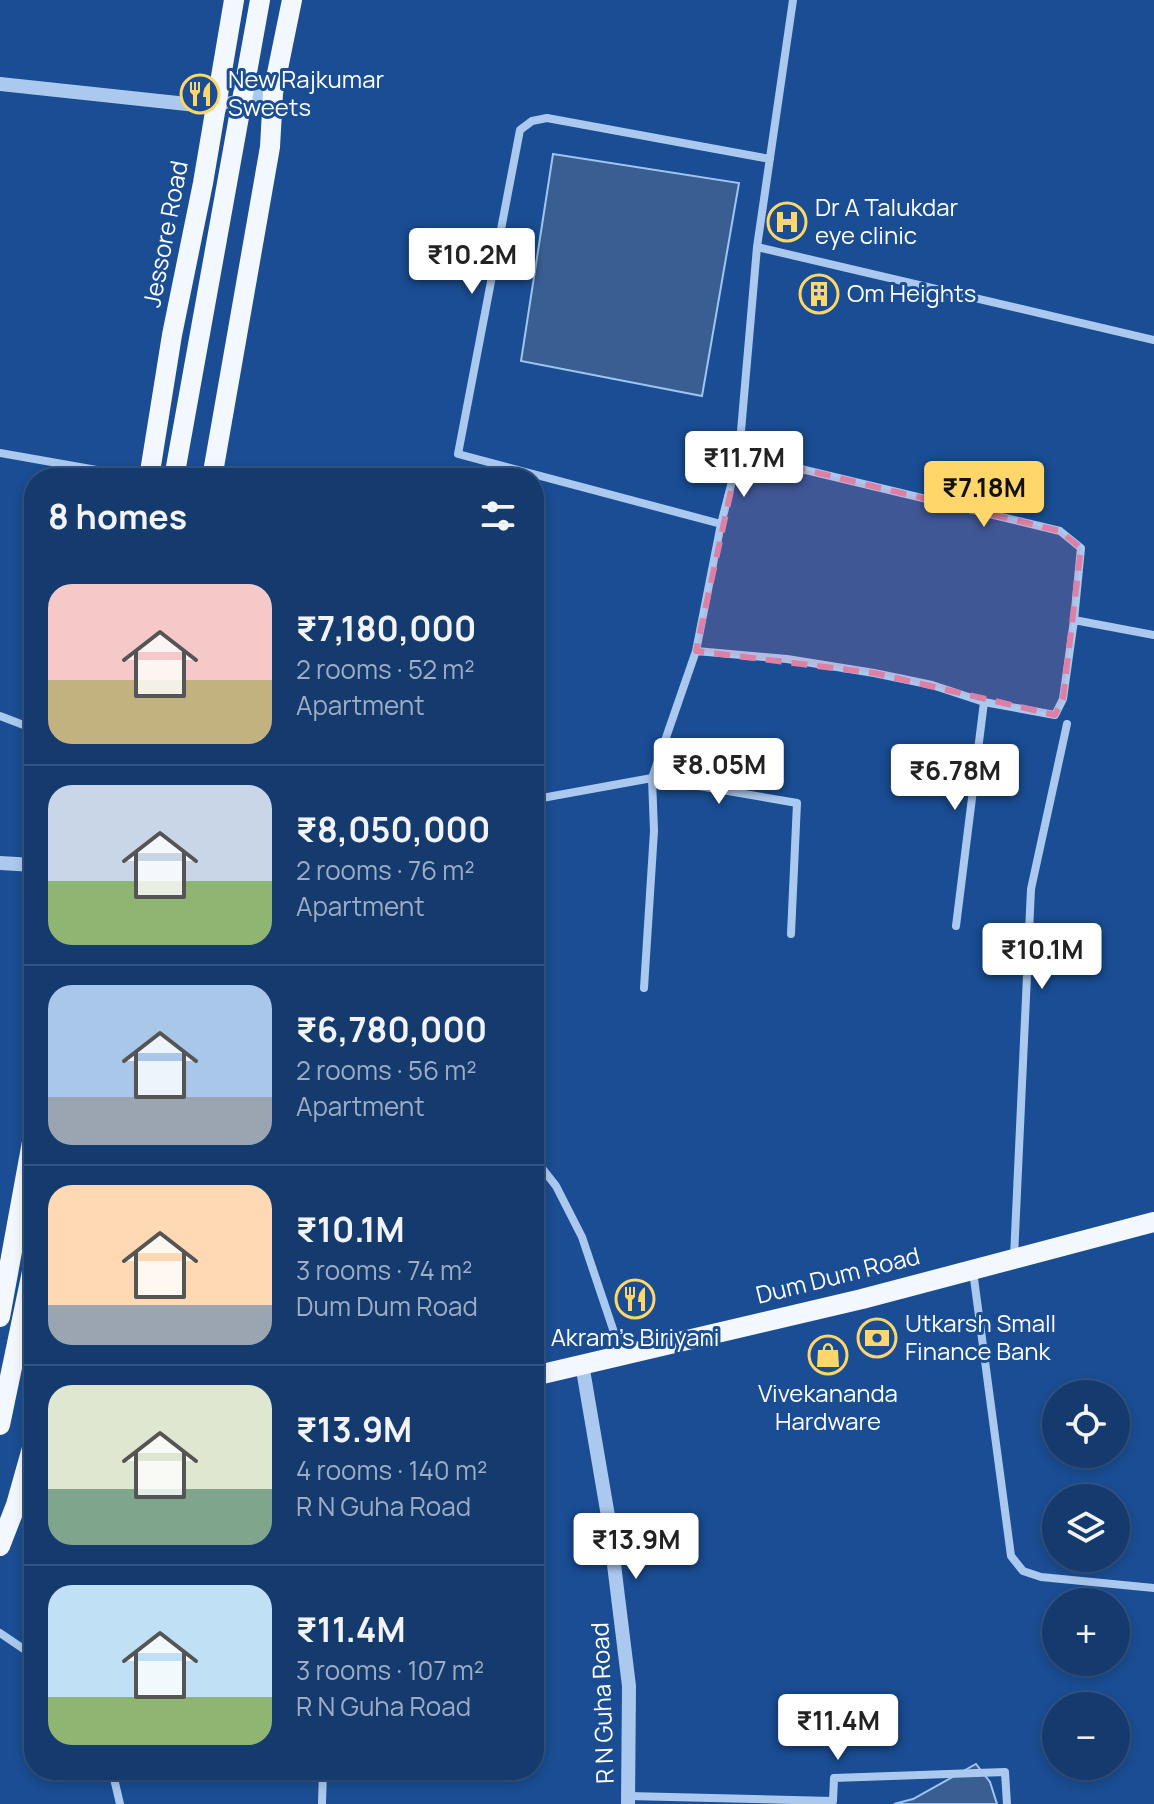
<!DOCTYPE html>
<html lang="en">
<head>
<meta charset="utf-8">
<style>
  body { margin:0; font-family:Manrope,sans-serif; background:#214576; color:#f1f3f6; height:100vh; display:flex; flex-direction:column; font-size:30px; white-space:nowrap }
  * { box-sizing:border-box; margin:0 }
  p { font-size:26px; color:#9dadc2 }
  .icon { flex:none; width:44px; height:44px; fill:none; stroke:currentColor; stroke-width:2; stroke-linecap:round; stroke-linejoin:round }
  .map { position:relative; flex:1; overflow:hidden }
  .details { position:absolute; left:24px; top:468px; width:520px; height:1312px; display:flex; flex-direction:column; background:#143a6e; border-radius:32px; box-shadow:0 4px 12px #0003,0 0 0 2px #335481 }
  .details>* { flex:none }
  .buttons { position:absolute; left:1042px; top:1380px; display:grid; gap:16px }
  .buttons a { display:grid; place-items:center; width:88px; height:88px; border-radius:50%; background:#143a6e; box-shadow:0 4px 12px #0003,0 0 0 2px #335481; font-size:40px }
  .price { position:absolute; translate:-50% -68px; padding:0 18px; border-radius:8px; background:#fff; color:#222; font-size:26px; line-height:52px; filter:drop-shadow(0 2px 4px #0008) }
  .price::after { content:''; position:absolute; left:50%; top:48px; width:24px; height:18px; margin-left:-12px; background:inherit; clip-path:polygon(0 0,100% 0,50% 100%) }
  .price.active { background:#ffd669; color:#111 }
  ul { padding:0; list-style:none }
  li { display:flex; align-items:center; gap:24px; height:200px; padding:0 24px }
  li+li { border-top:2px solid #335481 }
  li span { display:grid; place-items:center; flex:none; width:224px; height:160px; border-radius:24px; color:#555 }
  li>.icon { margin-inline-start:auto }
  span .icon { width:96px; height:96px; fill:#fffc; stroke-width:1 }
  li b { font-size:34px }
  h2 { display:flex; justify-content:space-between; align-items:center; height:96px; padding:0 24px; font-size:34px }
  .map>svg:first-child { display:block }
</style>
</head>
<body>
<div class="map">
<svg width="1154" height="1804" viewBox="0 0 1154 1804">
  <rect width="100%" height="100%" fill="#1a4d93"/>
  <path fill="#395e91" stroke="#9ec4f1" stroke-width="2" d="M 553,154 L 739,183 L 702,396 L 521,361 Z
    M 976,1764 L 990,1782 L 997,1804 L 894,1804 L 913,1799 Z"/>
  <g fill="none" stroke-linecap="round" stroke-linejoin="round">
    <path stroke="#abc9ef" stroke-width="6" d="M 21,1648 L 34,1639"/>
    <path stroke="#abc9ef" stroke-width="8" d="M 757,247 L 1154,340
      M 0,453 L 142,478
      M 739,454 L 1060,531 L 1081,548 L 1074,620 L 1154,635
      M 721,524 L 458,454 L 520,130 L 532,121 L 547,118 L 770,159
      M 696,651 L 787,659 L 874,673 L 932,685 L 984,702 L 1055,715 L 1063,699 L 1074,620
      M 0,716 L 34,729
      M 534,803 L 542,798 L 652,778 L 797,803 L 791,934
      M 956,926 L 984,702
      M 644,988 L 654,831 L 652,778 L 696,651 L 721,524 L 739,454 L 757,247 L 793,0
      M 534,1158 L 556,1186 L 582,1237 L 621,1353
      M 1014,1257 L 1031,889 L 1067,724
      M 973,1271 L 1011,1556 L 1023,1571 L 1041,1577 L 1154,1588
      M 0,1633 L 34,1656
      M 112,1770 L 120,1804
      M 628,1796 L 833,1801 L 834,1778 L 1005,1772 L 1007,1804
      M 322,1804 L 323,1770"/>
    <path stroke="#abc9ef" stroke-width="14" d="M 0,84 L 215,107 L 273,93
      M 0,863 L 34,865
      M 582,1364 L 608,1516 L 629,1686 L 628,1804"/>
    <path stroke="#f3f8ff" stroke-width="20" d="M 149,478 L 172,335 L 203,183 L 234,0
      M 212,478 L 270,147 L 273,93 L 292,0
      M 0,1317 L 34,1131
      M 534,1376 L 862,1299 L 1154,1222
      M 0,1425 L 34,1262
      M 0,1546 L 16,1505 L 34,1441"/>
    <path stroke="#f3f8ff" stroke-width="20" d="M 174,478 L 260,0"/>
  </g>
  <path fill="#dd80a5" fill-opacity="0.2" stroke="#dd80a5" stroke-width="6" stroke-dasharray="16 10" stroke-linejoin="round" d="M 739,454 L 1060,531 L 1081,548 L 1063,699 L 1055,715 L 874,673 L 696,651 Z"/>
  <defs>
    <symbol id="restaurant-ring" viewBox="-11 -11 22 22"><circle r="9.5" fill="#1a4d93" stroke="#ffd669" stroke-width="1.5"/><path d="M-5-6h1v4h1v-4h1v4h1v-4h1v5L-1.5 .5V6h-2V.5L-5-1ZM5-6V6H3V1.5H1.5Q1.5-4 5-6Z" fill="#ffd669"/></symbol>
    <symbol id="hospital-ring" viewBox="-11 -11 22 22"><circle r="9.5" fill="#1a4d93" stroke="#ffd669" stroke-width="1.5"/><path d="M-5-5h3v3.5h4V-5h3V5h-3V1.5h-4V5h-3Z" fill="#ffd669"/></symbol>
    <symbol id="building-ring" viewBox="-11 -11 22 22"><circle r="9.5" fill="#1a4d93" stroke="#ffd669" stroke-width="1.5"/><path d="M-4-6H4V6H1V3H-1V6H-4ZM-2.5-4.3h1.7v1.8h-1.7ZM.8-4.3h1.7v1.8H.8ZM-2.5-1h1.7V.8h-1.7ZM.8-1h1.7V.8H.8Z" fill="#ffd669"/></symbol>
    <symbol id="bank-ring" viewBox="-11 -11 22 22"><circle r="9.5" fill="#1a4d93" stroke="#ffd669" stroke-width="1.5"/><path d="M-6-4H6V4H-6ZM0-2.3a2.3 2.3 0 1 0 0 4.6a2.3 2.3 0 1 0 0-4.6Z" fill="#ffd669"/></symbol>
    <symbol id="shop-ring" viewBox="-11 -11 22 22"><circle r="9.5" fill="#1a4d93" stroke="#ffd669" stroke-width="1.5"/><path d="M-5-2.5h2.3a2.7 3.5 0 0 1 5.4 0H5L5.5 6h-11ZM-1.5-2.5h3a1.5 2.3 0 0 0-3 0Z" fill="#ffd669"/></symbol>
  </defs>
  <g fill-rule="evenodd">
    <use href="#restaurant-ring" x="178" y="72" width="44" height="44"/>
    <use href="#hospital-ring" x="765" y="200" width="44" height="44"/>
    <use href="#building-ring" x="797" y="272" width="44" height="44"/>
    <use href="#restaurant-ring" x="613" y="1277" width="44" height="44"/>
    <use href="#bank-ring" x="855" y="1316" width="44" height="44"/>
    <use href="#shop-ring" x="806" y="1333" width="44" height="44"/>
  </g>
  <g text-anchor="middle" stroke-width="6" stroke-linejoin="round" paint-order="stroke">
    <g font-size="24" fill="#fff" stroke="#1a4d93" text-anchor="start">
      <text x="228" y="88">New Rajkumar<tspan x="228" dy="28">Sweets</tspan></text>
      <text x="815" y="216">Dr A Talukdar<tspan x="815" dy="28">eye clinic</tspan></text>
      <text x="847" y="302">Om Heights</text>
      <text x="905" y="1332">Utkarsh Small<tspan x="905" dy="28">Finance Bank</tspan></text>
      <text x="635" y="1346" text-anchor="middle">Akram's Biriyani</text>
      <text x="828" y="1402" text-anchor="middle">Vivekananda<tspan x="828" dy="28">Hardware</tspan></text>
    </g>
    <g font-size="24" fill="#fff" stroke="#1a4d93">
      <text transform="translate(166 234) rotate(-79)" y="8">Jessore Road</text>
      <text transform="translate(838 1276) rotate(-14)" y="8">Dum Dum Road</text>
      <text transform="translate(603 1703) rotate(-92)" y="8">R N Guha Road</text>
    </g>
  </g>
</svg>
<div class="buttons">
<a><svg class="icon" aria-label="locate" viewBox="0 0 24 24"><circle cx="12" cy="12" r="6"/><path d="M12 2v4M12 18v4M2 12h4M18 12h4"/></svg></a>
<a><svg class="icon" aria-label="layers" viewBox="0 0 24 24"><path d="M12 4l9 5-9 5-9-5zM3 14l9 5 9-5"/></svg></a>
<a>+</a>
<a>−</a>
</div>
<b class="price" style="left:472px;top:296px">₹10.2M</b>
<b class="price" style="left:744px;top:499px">₹11.7M</b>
<b class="price active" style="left:984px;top:529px">₹7.18M</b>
<b class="price" style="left:719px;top:806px">₹8.05M</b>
<b class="price" style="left:955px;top:812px">₹6.78M</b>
<b class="price" style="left:1042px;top:991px">₹10.1M</b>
<b class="price" style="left:636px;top:1581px">₹13.9M</b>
<b class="price" style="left:838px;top:1762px">₹11.4M</b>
<section class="details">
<h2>8 homes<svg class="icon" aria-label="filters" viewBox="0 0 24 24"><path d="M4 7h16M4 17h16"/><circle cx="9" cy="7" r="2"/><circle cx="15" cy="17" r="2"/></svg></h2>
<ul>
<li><span style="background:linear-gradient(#f6c9c9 60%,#c2b280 0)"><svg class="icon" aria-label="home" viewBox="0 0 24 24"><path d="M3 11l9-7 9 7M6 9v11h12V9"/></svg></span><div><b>₹7,180,000</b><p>2 rooms · 52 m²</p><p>Apartment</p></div></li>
<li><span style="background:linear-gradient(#c9d6e8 60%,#8fb573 0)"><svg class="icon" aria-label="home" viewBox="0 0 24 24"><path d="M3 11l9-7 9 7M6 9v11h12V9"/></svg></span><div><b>₹8,050,000</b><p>2 rooms · 76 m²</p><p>Apartment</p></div></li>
<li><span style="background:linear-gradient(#a9c7e8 70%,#9aa5b1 0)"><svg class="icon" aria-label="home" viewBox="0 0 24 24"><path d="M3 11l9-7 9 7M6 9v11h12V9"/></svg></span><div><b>₹6,780,000</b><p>2 rooms · 56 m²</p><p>Apartment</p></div></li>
<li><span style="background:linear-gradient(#ffd9b3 75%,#9aa5b1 0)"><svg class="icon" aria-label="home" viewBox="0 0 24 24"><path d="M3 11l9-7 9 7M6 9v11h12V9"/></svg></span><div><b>₹10.1M</b><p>3 rooms · 74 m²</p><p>Dum Dum Road</p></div></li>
<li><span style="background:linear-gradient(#dfe7d0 65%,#7fa58c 0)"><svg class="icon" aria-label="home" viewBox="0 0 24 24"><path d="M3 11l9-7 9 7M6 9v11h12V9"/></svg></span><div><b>₹13.9M</b><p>4 rooms · 140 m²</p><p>R N Guha Road</p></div></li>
<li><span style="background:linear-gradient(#bfe0f5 70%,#8fb573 0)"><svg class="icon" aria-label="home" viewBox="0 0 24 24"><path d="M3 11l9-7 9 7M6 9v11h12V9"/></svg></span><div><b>₹11.4M</b><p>3 rooms · 107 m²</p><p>R N Guha Road</p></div></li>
</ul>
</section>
</div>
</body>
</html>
